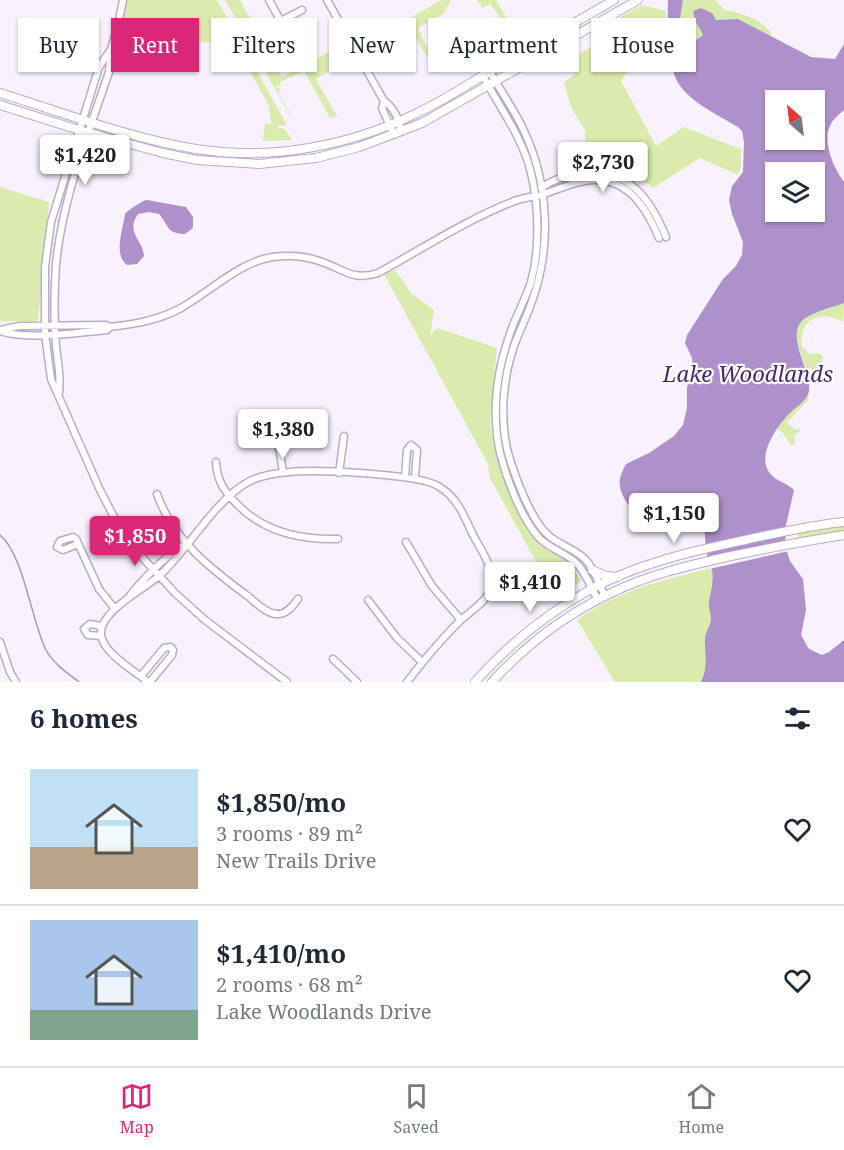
<!DOCTYPE html>
<html lang="en">
<head>
<meta charset="utf-8">
<style>
  body { margin:0; font-family:"Noto Serif",serif; background:#f2f2f3; color:#1f2937; height:100vh; display:flex; flex-direction:column; font-size:22px; white-space:nowrap }
  * { box-sizing:border-box; margin:0 }
  p { font-size:20px; color:#747a83 }
  .icon { flex:none; width:33px; height:33px; fill:none; stroke:currentColor; stroke-width:2; stroke-linecap:round; stroke-linejoin:round }
  .map { position:relative; height:682px; overflow:hidden }
  .drawer { display:flex; flex-direction:column; background:#fff; flex:1 }
  .drawer>* { flex:none }
  .guide { position:absolute; left:18px; top:18px; width:808px; height:54px; display:flex; gap:12px }
  .needle { width:39px; rotate:332deg }
  .controls { position:absolute; left:765px; top:90px; display:grid; gap:12px }
  .controls a { display:grid; place-items:center; width:60px; height:60px; border-radius:0px; background:#fff; box-shadow:0 2px 4px #0004; font-size:30px }
  .price { position:absolute; translate:-50% -51px; padding:0 14px; border-radius:6px; background:#fff; color:#222; font-size:20px; line-height:39px; filter:drop-shadow(0 2px 3px #0008) }
  .price::after { content:''; position:absolute; left:50%; top:36px; width:18px; height:14px; margin-left:-9px; background:inherit; clip-path:polygon(0 0,100% 0,50% 100%) }
  .price.active { background:#db2777; color:#fff }
  ul { padding:0; list-style:none }
  li { display:flex; align-items:center; gap:18px; height:150px; padding:0 30px }
  li+li { border-top:2px solid #e0e1e3 }
  li span { display:grid; place-items:center; flex:none; width:168px; height:120px; border-radius:0px; color:#555 }
  li>.icon { margin-inline-start:auto }
  span .icon { width:72px; height:72px; fill:#fffc; stroke-width:1 }
  li b { font-size:26px }
  h2 { display:flex; justify-content:space-between; align-items:center; height:72px; padding:0 30px; font-size:26px }
  .pill { padding:0 21px; border-radius:0px; background:#fff; box-shadow:0 2px 4px #0004; font-size:21px; line-height:54px }
  .pill.active { background:#db2777; color:#fff }
  .menu { display:flex; justify-content:space-around; align-items:center; height:84px; border-top:2px solid #e0e1e3; background:#fff; font-size:16px; color:#747a83 }
  .menu a { display:grid; justify-items:center; gap:3px }
  .menu .active { color:#db2777 }
  .map>svg:first-child { display:block }
</style>
</head>
<body>
<div class="map">
<svg width="844" height="682" viewBox="0 0 844 682">
  <rect width="100%" height="100%" fill="#f7f2fd"/>
  <path fill="#daebad" d="M 125,0 L 217,0 L 287,125 L 278,126 L 277,129 L 284,128 L 292,140 L 263,141 L 265,123 L 271,124 L 269,106 L 234,42 L 118,43 L 117,40 L 124,14 Z
    M 225,0 L 240,0 L 282,77 L 343,44 L 351,58 L 316,79 L 337,116 L 330,118 L 304,71 L 280,82 L 281,86 L 276,86 L 276,87 L 281,89 L 278,92 L 292,117 L 291,117 Z
    M 441,0 L 451,0 L 443,14 L 418,28 L 438,71 L 435,74 L 432,64 L 406,23 L 407,20 Z
    M 477,0 L 496,0 L 511,26 L 509,30 L 490,4 L 482,8 Z
    M 683,0 L 716,0 L 724,10 C 740,12 761,19 771,33 L 770,36 L 738,19 L 715,20 L 712,13 L 701,8 L 695,20 L 703,35 L 696,40 L 692,40 L 680,20 Z
    M 642,5 L 666,11 C 666,17 666,25 667,31 C 669,42 676,49 676,60 L 671,65 C 647,53 635,61 621,81 L 656,146 L 684,127 L 741,149 L 741,167 L 738,175 L 700,158 L 653,188 L 641,178 L 624,169 L 589,164 L 577,153 L 585,145 L 585,130 L 571,107 L 564,82 L 576,74 L 566,62 L 594,45 L 596,32 L 598,30 Z
    M 0,187 L 49,202 L 38,321 L 0,321 Z
    M 395,270 L 412,294 L 434,310 L 430,335 L 437,328 L 497,348 L 490,422 L 496,457 L 508,491 L 527,529 L 540,545 L 569,563 L 582,581 L 555,596 L 490,478 L 488,464 L 384,274 Z
    M 844,303 L 843,322 C 820,309 798,319 802,347 L 810,354 L 818,353 L 823,356 L 819,370 L 815,372 L 810,384 L 808,400 L 787,423 L 794,429 L 801,430 L 794,436 L 795,445 L 790,444 L 783,433 L 777,429 C 782,423 786,416 792,411 C 798,406 805,402 808,394 C 817,372 778,332 809,316 C 819,310 833,307 844,303 Z
    M 844,525 L 844,531 L 799,539 L 797,532 Z
    M 712,568 L 712,581 L 709,602 L 711,621 L 705,640 L 707,662 L 701,682 L 615,682 L 577,620 C 615,591 666,579 712,568 Z"/>
  <path fill="#ae91ca" fill-rule="evenodd" d="M 668,0 L 683,0 L 680,19 L 692,40 L 696,40 L 703,35 L 695,20 L 693,11 L 701,8 L 712,13 L 716,20 L 738,19 L 811,57 L 835,59 L 844,44 L 844,110 C 840,114 834,118 831,124 C 821,140 834,169 844,182 L 844,303 C 833,307 820,310 809,316 C 780,330 812,369 809,391 C 806,403 795,407 788,415 C 777,427 757,454 769,472 C 775,481 787,483 794,490 L 786,525 L 785,545 L 790,561 L 803,579 L 806,610 L 801,635 L 809,649 L 822,655 L 829,652 L 844,640 L 844,682 L 701,682 C 708,666 705,658 705,642 C 704,634 710,627 711,620 C 711,613 708,608 709,602 C 710,594 714,581 712,571 C 712,565 708,560 707,554 C 703,540 709,525 696,515 C 678,499 650,543 624,498 C 617,484 619,477 626,464 L 649,453 L 674,436 L 683,425 L 687,408 L 687,387 L 693,371 L 692,358 L 685,343 L 687,335 L 723,279 L 736,266 L 742,255 L 743,242 L 732,214 L 729,200 L 732,186 L 743,172 L 744,142 L 742,131 L 738,127 C 717,114 675,96 673,68 L 681,56 C 668,39 667,21 668,0 ZM 776,100 L 814,100 L 814,140 L 776,140 ZM 776,172 L 814,172 L 814,212 L 776,212 Z
    M 147,200 L 186,207 L 193,217 L 193,228 L 185,234 C 166,233 170,227 159,214 L 149,212 L 138,214 C 125,233 143,239 144,256 L 137,264 L 127,265 C 113,254 123,230 125,214 C 127,211 143,200 147,200 Z"/>
  <path fill="#f7f2fd" d="M 788,541 L 789,551 L 709,569 L 705,559 Z"/>
  <g fill="none" stroke-linecap="round" stroke-linejoin="round">
    <path stroke="#ae91ca" stroke-width="1.5" d="M 0,535 C 24,555 31,620 46,650 C 53,663 67,673 79,682"/>
    <defs>
      <path id="minor" d="M 269,0 L 299,54 L 305,56 L 311,51 L 308,44 L 296,47
        M 327,0 L 384,101 C 395,108 399,119 401,132
        M 281,21 L 302,10
        M 111,49 L 99,67 L 51,222 L 45,267 L 45,334 L 51,379 L 100,490 L 114,517 L 141,556 L 175,593 L 205,620 L 287,682
        M 490,72 C 501,92 515,110 524,131 C 549,184 552,248 531,304 C 526,318 519,332 514,346 C 503,378 500,416 507,449 C 513,472 530,519 548,535 C 559,545 576,549 586,560 C 595,570 599,585 605,596
        M 483,76 C 500,108 523,138 531,173 C 539,205 540,250 531,282 C 526,298 518,312 512,328 C 497,368 491,411 500,453 C 507,480 521,518 540,539 C 550,548 564,553 574,561 C 585,570 591,588 598,600
        M 384,101 L 382,108 L 394,135
        M 541,188 C 554,179 570,174 585,174 C 631,171 650,198 666,237
        M 0,330 L 19,326 L 106,325 L 110,327 C 135,324 159,320 181,308 C 211,291 238,263 272,257 C 289,255 307,256 322,262 C 345,270 353,281 378,273 C 420,250 468,219 512,202 C 523,197 536,197 547,193 C 569,185 590,175 613,183 C 637,191 650,217 659,238
        M 0,331 C 29,340 77,333 107,330 L 110,327
        M 59,393 C 61,377 58,363 56,347 C 54,321 54,292 56,265 C 62,199 88,135 109,72 L 111,49 L 118,25 L 123,0
        M 276,429 L 283,472
        M 216,462 C 217,480 223,490 236,503 C 262,531 300,540 338,539
        M 339,473 L 344,436
        M 405,477 L 407,450 L 411,445 L 417,450 L 415,478
        M 157,494 C 173,540 211,569 249,597 C 256,603 266,613 276,614 C 286,615 293,606 298,599
        M 406,542 L 432,586 L 461,620
        M 78,544 L 63,550 L 57,547 L 60,541 L 73,537 L 76,539 L 99,589 L 115,609
        M 128,598 C 139,583 169,552 186,544
        M 368,600 L 397,638 L 422,662
        M 101,636 L 88,635 L 84,629 L 90,624 L 101,626
        M 0,642 L 10,672 L 16,682
        M 333,659 L 357,682
        M 141,676 L 164,648 L 171,647 L 173,650 L 172,655 L 150,682
        M 148,682 C 135,671 103,653 101,635 C 98,612 144,589 159,576 C 188,550 216,498 250,481 C 262,475 276,473 290,472 C 315,469 419,474 438,486 C 456,496 464,515 472,533 C 480,549 499,574 490,592 C 484,603 470,612 461,620 C 441,639 424,660 407,682"/>
      <path id="major" d="M 0,93 C 65,113 129,138 196,149 C 270,161 350,146 417,113 C 443,101 467,85 492,70 C 533,47 574,23 614,0
        M 0,105 L 79,130 L 163,153 L 197,160 L 259,164 L 316,158 L 359,147 L 422,123 L 638,0
        M 592,570 L 606,576 L 618,577
        M 475,682 C 525,626 588,582 660,561 C 688,552 717,546 745,540 C 778,533 811,525 844,522
        M 492,682 C 525,646 565,615 609,594 C 647,575 690,565 731,556 C 769,548 806,541 844,535"/>
    </defs>
    <use href="#minor" stroke="#b9acc7" stroke-width="9"/>
    <use href="#major" stroke="#b9acc7" stroke-width="10"/>
    <use href="#minor" stroke="#fff" stroke-width="6"/>
    <use href="#major" stroke="#fff" stroke-width="8"/>
  </g>
  <g text-anchor="middle" stroke-width="4.5" stroke-linejoin="round" paint-order="stroke">
    <g font-size="22" font-style="italic" fill="#4d266a" stroke="#fff">
      <text x="748" y="382">Lake Woodlands</text>
    </g>
  </g>
</svg>
<div class="controls">
<a><svg class="needle" viewBox="-14 -14 28 28"><path d="M0-13l5 13h-10z" fill="#e53935"/><path d="M0 13l5-13h-10z" fill="#747a83"/></svg></a>
<a><svg class="icon" aria-label="layers" viewBox="0 0 24 24"><path d="M12 4l9 5-9 5-9-5zM3 14l9 5 9-5"/></svg></a>
</div>
<b class="price" style="left:85px;top:186px">$1,420</b>
<b class="price" style="left:603px;top:193px">$2,730</b>
<b class="price" style="left:283px;top:460px">$1,380</b>
<b class="price" style="left:674px;top:544px">$1,150</b>
<b class="price active" style="left:135px;top:567px">$1,850</b>
<b class="price" style="left:530px;top:613px">$1,410</b>
<div class="guide">
<a class="pill">Buy</a>
<a class="pill active">Rent</a>
<a class="pill">Filters</a>
<a class="pill">New</a>
<a class="pill">Apartment</a>
<a class="pill">House</a>
</div>
</div>
<section class="drawer">
<h2>6 homes<svg class="icon" aria-label="filters" viewBox="0 0 24 24"><path d="M4 7h16M4 17h16"/><circle cx="9" cy="7" r="2"/><circle cx="15" cy="17" r="2"/></svg></h2>
<ul>
<li><span style="background:linear-gradient(#bfe0f5 65%,#b9a48a 0)"><svg class="icon" aria-label="home" viewBox="0 0 24 24"><path d="M3 11l9-7 9 7M6 9v11h12V9"/></svg></span><div><b>$1,850/mo</b><p>3 rooms · 89 m²</p><p>New Trails Drive</p></div><svg class="icon" aria-label="heart" viewBox="0 0 24 24"><path d="M12 20l-8-8c-3-5 5-10 8-4 3-6 11-1 8 4z"/></svg></li>
<li><span style="background:linear-gradient(#a9c7e8 75%,#7fa58c 0)"><svg class="icon" aria-label="home" viewBox="0 0 24 24"><path d="M3 11l9-7 9 7M6 9v11h12V9"/></svg></span><div><b>$1,410/mo</b><p>2 rooms · 68 m²</p><p>Lake Woodlands Drive</p></div><svg class="icon" aria-label="heart" viewBox="0 0 24 24"><path d="M12 20l-8-8c-3-5 5-10 8-4 3-6 11-1 8 4z"/></svg></li>
</ul>
</section>
<nav class="menu">
<a class="active"><svg class="icon" aria-label="map" viewBox="0 0 24 24"><path d="M3 6l6-2 6 2 6-2v14l-6 2-6-2-6 2zM9 4v14M15 6v14"/></svg>Map</a>
<a><svg class="icon" aria-label="saved" viewBox="0 0 24 24"><path d="M7 4h10v16l-5-4-5 4z"/></svg>Saved</a>
<a><svg class="icon" aria-label="home" viewBox="0 0 24 24"><path d="M3 11l9-7 9 7M6 9v11h12V9"/></svg>Home</a>
</nav>
</body>
</html>
